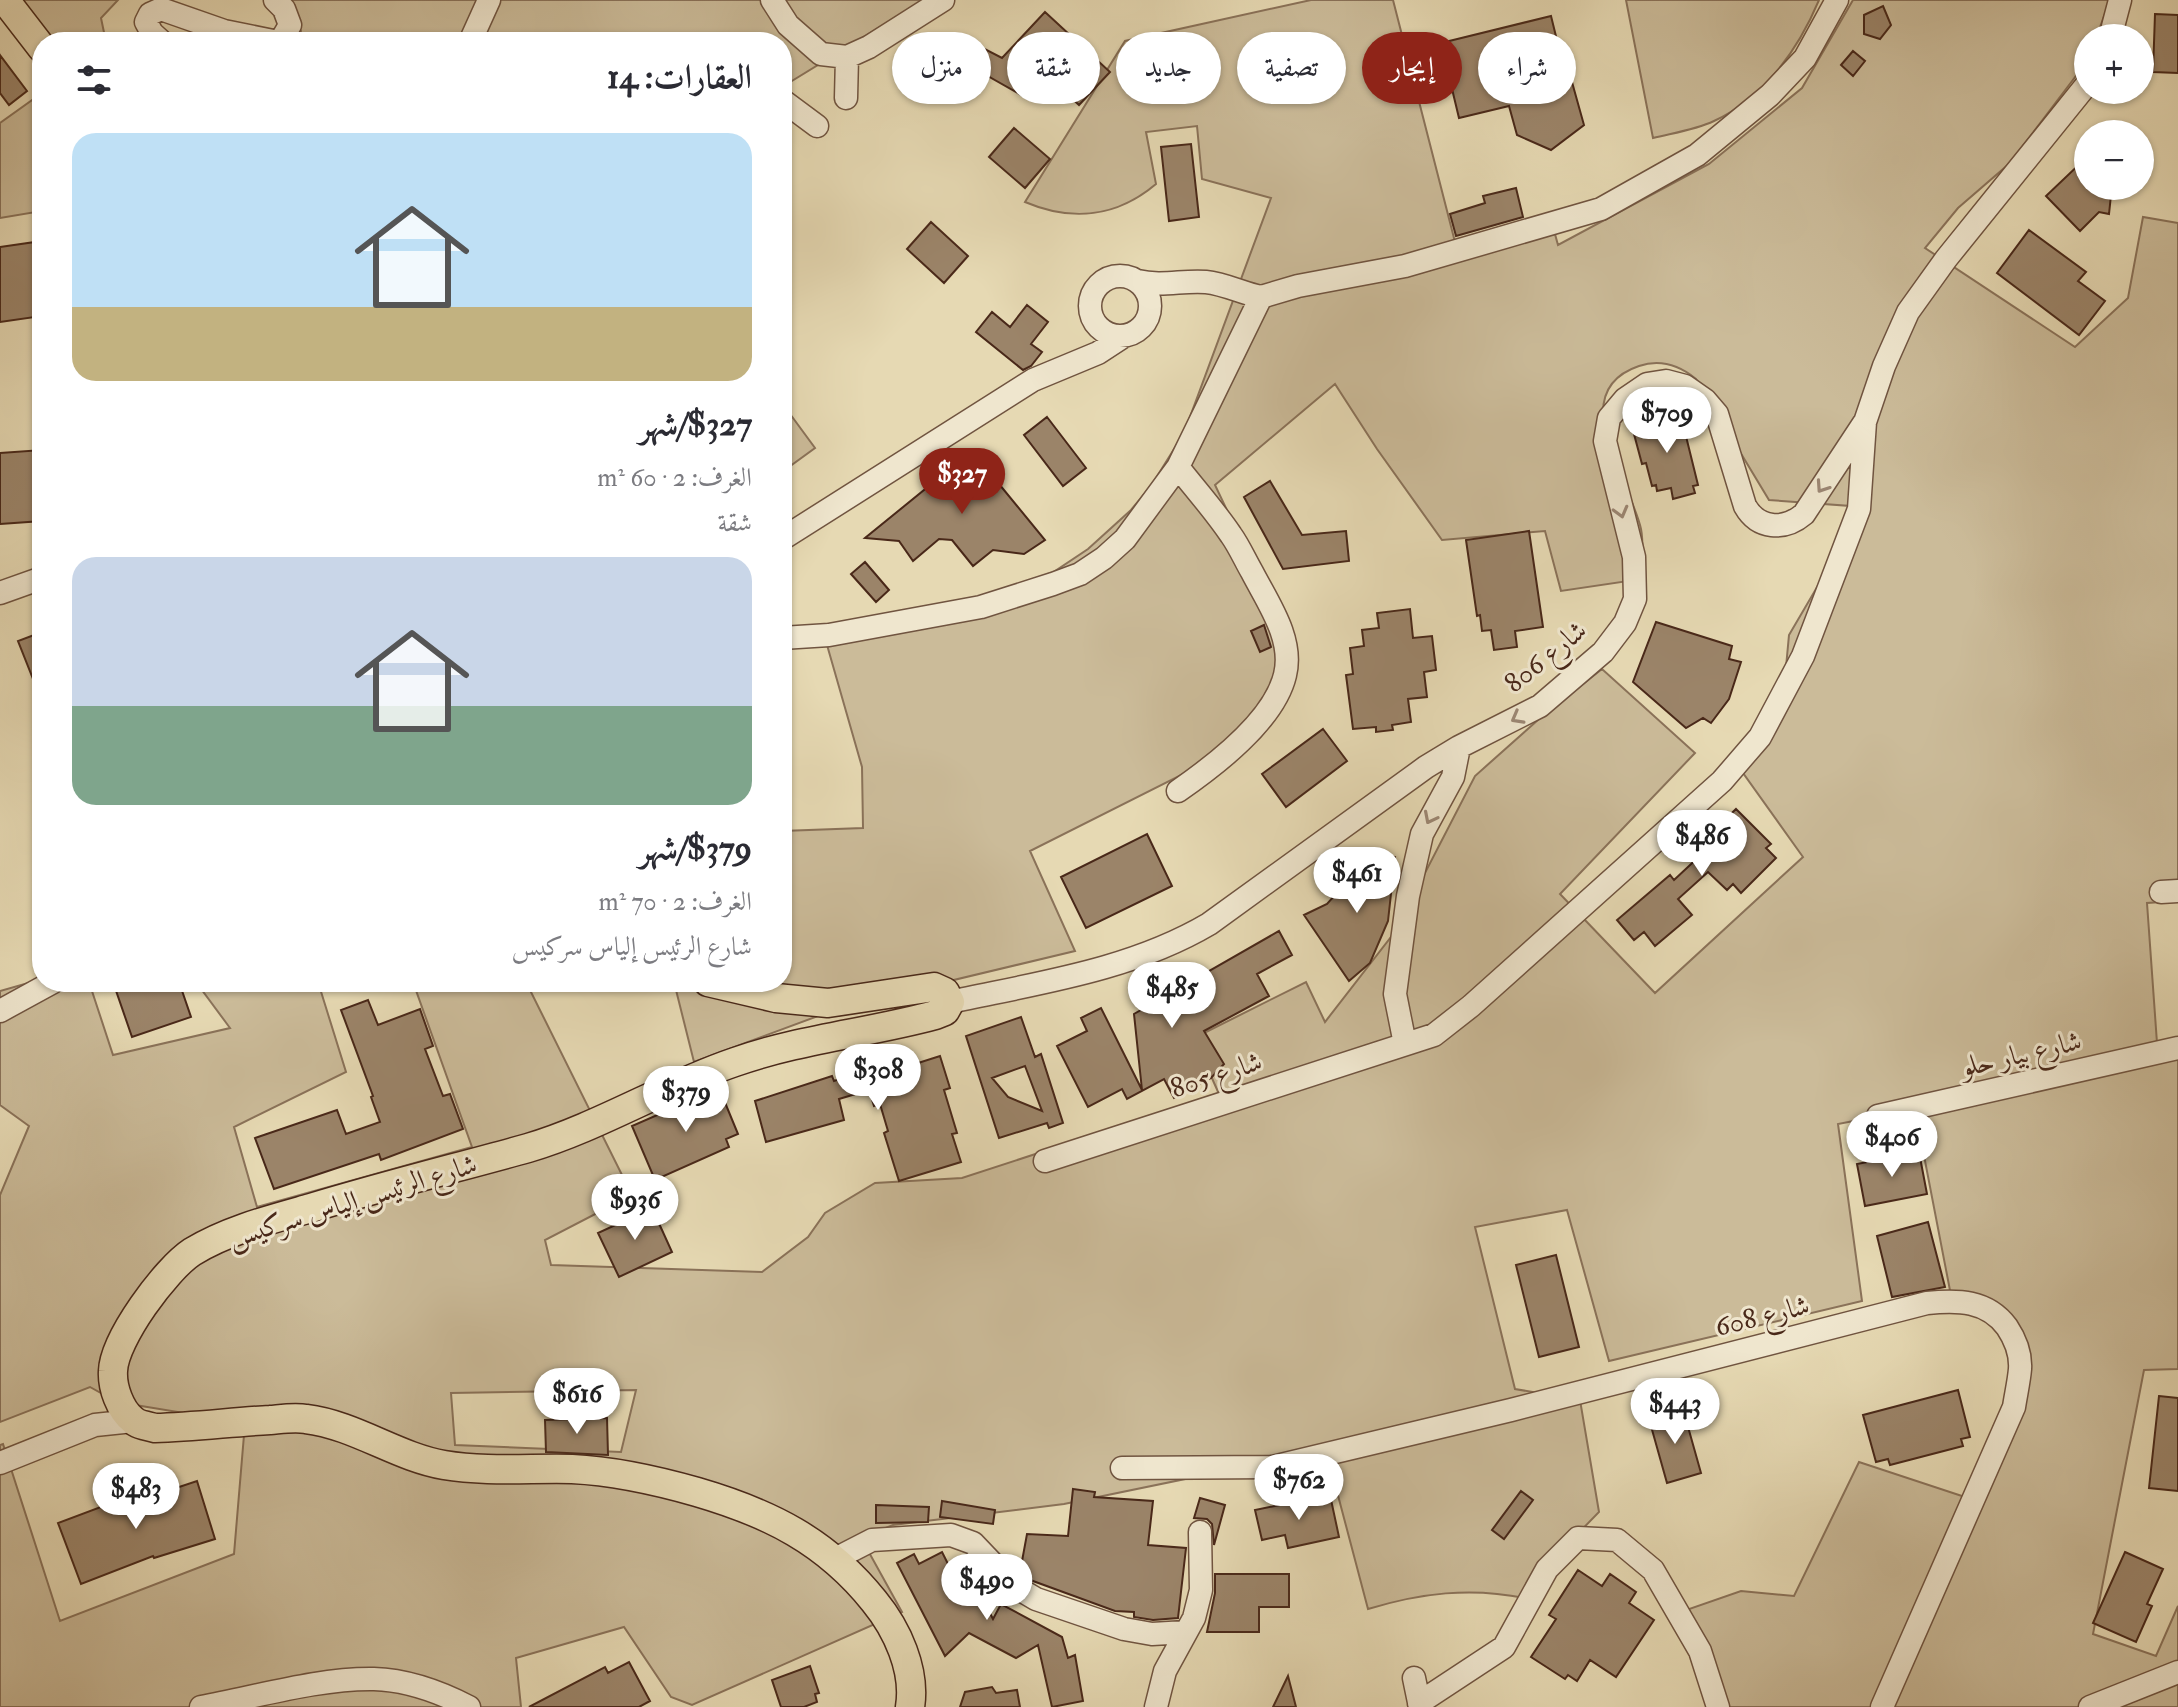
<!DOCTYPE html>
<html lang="ar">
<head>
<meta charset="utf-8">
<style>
  body { margin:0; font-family:"IM FELL Double Pica",Amiri,serif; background:#f7f7f7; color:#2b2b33; direction:rtl; height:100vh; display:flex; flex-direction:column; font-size:30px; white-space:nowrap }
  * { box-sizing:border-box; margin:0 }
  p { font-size:26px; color:#7c7c81 }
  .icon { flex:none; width:44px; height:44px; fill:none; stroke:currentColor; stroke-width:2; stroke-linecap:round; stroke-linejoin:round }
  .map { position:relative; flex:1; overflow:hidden; direction:ltr }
  .panel { position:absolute; left:32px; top:32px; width:760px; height:960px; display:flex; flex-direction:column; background:#fff; border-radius:32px; box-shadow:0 2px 6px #0004; direction:rtl }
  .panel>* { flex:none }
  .top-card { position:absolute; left:816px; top:32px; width:760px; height:72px; direction:rtl; display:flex; gap:16px }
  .tools { position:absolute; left:2074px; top:24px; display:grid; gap:16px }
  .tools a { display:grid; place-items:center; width:80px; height:80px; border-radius:50%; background:#fff; box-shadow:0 2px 6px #0004; font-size:40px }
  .price { position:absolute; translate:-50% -68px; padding:0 18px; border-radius:28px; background:#fff; color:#222; font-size:26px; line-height:52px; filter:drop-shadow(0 2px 4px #0008) }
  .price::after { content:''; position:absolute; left:50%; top:48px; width:24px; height:18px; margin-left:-12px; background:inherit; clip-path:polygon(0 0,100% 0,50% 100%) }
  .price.active { background:#8f2418; color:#fff }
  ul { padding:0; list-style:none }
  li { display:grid; align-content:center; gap:16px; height:424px; padding:0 40px }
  li span { display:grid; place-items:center; height:248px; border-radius:24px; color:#555 }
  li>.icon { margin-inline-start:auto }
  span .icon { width:144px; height:144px; fill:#fffc; stroke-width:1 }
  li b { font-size:34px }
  h2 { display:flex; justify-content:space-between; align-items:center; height:96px; padding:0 40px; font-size:34px }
  .chip { padding:0 28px; border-radius:36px; background:#fff; box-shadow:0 2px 6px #0004; font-size:28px; line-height:72px }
  .chip.active { background:#8f2418; color:#fff }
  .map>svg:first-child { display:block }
</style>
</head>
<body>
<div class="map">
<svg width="2178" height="1707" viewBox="0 0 2178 1707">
  <rect width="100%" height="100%" fill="#e6d9b3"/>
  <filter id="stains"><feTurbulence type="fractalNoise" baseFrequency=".0025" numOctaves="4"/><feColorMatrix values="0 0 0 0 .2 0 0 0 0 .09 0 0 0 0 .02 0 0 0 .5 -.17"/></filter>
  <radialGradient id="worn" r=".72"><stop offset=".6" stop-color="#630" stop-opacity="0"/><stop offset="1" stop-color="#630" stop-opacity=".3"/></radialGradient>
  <path fill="#cbbb99" stroke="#8a7259" stroke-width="2" fill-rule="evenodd" d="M 9,0 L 118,0 L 101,18 L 106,42 L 42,42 Z
    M 286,0 L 924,0 L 782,87 L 782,42 L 296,42 L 301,31 Z
    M 1311,0 L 1393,0 L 1455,242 L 1550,216 L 1558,245 L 1709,164 L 1802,88 L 1853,0 L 2110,0 L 2096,38 L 2088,38 L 2088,60 L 2010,163 L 1958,208 L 1925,248 L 2075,347 L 2128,298 L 2143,217 L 2178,223 L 2178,901 L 2147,903 L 2158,1057 L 2178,1059 L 2178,1369 L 2144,1370 L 2093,1634 L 2156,1656 L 2178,1606 L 2178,1707 L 1723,1707 L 1689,1609 L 1741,1591 L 1794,1596 L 1859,1462 L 1971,1499 L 2027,1385 L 1994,1320 L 1953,1306 L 1915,1109 L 1838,1124 L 1862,1301 L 1609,1361 L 1567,1210 L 1475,1227 L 1515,1389 L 1580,1400 L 1599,1512 L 1559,1553 L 1525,1598 C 1470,1587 1421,1593 1368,1609 L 1326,1450 L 1064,1504 L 893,1525 L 861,1538 L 902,1612 L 692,1705 L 671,1697 L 624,1627 L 516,1658 L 521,1707 L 0,1707 L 0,1445 L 3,1444 L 60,1621 L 234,1554 L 245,1423 L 117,1402 L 90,1387 L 0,1422 L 0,1195 L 29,1126 L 0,1105 L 0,991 L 42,979 L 42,982 L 89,982 L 113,1055 L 230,1028 L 196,982 L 318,982 L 346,1072 L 234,1127 L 257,1207 L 472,1147 L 413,982 L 526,982 L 632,1195 L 545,1240 L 551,1265 L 762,1272 L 808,1237 L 825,1213 L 875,1183 L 962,1178 L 1219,1094 L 1194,1038 L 1306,982 L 1325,1022 L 1394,933 L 1475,776 L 1539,719 L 1602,669 L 1695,753 L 1560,894 L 1655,993 L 1803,857 L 1733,759 L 1785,678 L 1789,635 L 1864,507 L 1769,500 L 1696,379 C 1679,365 1660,359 1639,366 C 1562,392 1631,482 1641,529 C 1644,544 1642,563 1642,579 L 1561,591 L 1545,531 L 1442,540 L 1377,449 L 1335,384 L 1215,485 L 1274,609 L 1279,625 L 1274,692 L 1215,758 L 1030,851 L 1075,951 L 845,1006 L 694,1062 L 674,982 L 782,982 L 782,831 L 863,828 L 862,767 L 827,645 L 1043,579 L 1088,549 L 1131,510 L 1151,486 L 1184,433 L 1271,198 L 1202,179 L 1197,126 L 1146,132 L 1156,184 C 1117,217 1072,222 1025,202 L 1125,41 ZM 636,1390 L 621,1452 L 455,1445 L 451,1393 Z
    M 1626,0 L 1819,0 C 1798,50 1764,98 1714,121 C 1695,130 1673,133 1653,138 Z
    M 42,93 L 42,211 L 0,218 L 0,123 Z
    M 782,403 L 815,448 L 782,472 Z"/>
  <path fill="#9b8469" stroke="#492819" stroke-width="2" fill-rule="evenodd" d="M 1883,6 L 1891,25 L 1880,39 L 1864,34 L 1864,15 Z
    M 1045,12 L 1110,72 L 1079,105 L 1045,73 L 1030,100 L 970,66 L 981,47 L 1002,58 Z
    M 2155,14 L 2178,15 L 2178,73 L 2153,72 Z
    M 1551,16 L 1566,77 L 1570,75 L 1584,125 L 1551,150 L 1517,135 L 1509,106 L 1459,118 L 1441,43 Z
    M 1853,51 L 1865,61 L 1853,76 L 1841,65 Z
    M 0,55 L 27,91 L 9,105 L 0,93 Z
    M 1014,128 L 1050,159 L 1025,188 L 989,157 Z
    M 1191,144 L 1199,217 L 1169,221 L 1161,147 Z
    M 2088,156 L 2088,186 L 2092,186 L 2094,191 L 2111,195 L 2109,214 L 2099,212 L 2080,231 L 2046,196 Z
    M 1516,188 L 1523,217 L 1456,236 L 1450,214 L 1485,203 L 1483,196 Z
    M 931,222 L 968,256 L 944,283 L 907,249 Z
    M 2029,230 L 2086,272 L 2078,281 L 2105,301 L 2079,335 L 1997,273 Z
    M 42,241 L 42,316 L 0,322 L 0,247 Z
    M 1027,305 L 1048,322 L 1031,344 L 1042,352 L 1031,366 L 1023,370 L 976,332 L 992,312 L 1010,327 Z
    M 1654,414 L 1655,422 L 1681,416 L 1698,485 L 1693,486 L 1695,493 L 1673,499 L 1671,488 L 1657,491 L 1656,485 L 1652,486 L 1646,463 L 1642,464 L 1634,434 L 1641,433 L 1638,418 Z
    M 1047,417 L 1086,468 L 1063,486 L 1024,435 Z
    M 42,450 L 42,521 L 0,524 L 0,453 Z
    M 972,451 L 1045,540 L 1024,554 L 993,550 L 973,566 L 952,540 L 939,539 L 913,561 L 899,541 L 865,538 Z
    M 1270,481 L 1302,535 L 1346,531 L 1349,561 L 1283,569 L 1244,497 Z
    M 1529,531 L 1543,627 L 1515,631 L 1517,647 L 1494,650 L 1491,630 L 1482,631 L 1480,615 L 1477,616 L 1466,540 Z
    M 865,562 L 889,590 L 876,602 L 851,574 Z
    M 1410,609 L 1413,638 L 1432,636 L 1436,670 L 1424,672 L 1427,697 L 1408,699 L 1411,722 L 1392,725 L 1393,730 L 1376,732 L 1376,727 L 1353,729 L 1346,675 L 1353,674 L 1350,648 L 1364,646 L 1362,630 L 1379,628 L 1377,613 Z
    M 1656,622 L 1732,646 L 1729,659 L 1741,662 L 1729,699 L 1711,723 L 1703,718 L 1686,728 L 1633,682 Z
    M 1264,625 L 1271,647 L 1260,652 L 1251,631 Z
    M 42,632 L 42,699 L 41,699 L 18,641 Z
    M 1323,729 L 1347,761 L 1286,807 L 1262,774 Z
    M 1736,809 L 1771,844 L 1766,848 L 1776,858 L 1741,893 L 1733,884 L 1727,890 L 1708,872 L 1678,899 L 1692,915 L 1655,946 L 1644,932 L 1634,940 L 1617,920 L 1670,875 L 1674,880 L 1704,852 L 1698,846 Z
    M 1147,834 L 1172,886 L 1086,928 L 1061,877 Z
    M 1373,853 L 1395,857 L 1388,921 L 1370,963 L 1349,981 L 1304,915 L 1327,904 Z
    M 1279,931 L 1292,955 L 1257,974 L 1269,996 L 1204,1031 L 1224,1064 L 1211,1078 L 1174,1098 L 1164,1079 L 1127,1099 L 1122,1089 L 1088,1107 L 1057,1046 L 1087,1031 L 1081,1018 L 1101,1008 L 1142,1090 L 1134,1014 Z
    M 113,982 L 179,982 L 191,1017 L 132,1037 Z
    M 368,1000 L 378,1025 L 420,1009 L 433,1046 L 425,1049 L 443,1096 L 450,1094 L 463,1129 L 381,1160 L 379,1154 L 274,1189 L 255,1138 L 337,1110 L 346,1134 L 380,1122 L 371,1097 L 373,1096 L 341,1010 Z
    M 1021,1017 L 1035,1057 L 1041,1054 L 1063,1123 L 1049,1128 L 1047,1123 L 999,1138 L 966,1036 ZM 1025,1066 L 1042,1111 L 1008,1097 L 992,1078 Z
    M 940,1056 L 950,1088 L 944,1090 L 957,1133 L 952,1134 L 961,1162 L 899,1181 L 884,1133 L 888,1131 L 880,1104 L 874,1106 L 869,1090 L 839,1099 L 844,1120 L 766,1142 L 755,1101 L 832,1076 L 834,1081 L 882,1065 L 915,1064 Z
    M 719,1088 L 738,1134 L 726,1139 L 729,1147 L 655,1180 L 632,1126 Z
    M 1919,1152 L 1927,1194 L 1865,1206 L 1857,1164 Z
    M 652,1208 L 672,1252 L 619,1277 L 598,1233 Z
    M 1928,1222 L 1945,1287 L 1892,1297 L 1877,1236 Z
    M 1556,1255 L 1579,1347 L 1539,1357 L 1516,1265 Z
    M 1958,1390 L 1970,1437 L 1961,1439 L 1963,1446 L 1890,1465 L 1888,1459 L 1876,1462 L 1863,1415 Z
    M 2159,1396 L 2178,1398 L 2178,1491 L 2149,1488 Z
    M 1683,1409 L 1701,1473 L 1667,1483 L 1649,1419 Z
    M 607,1418 L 608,1455 L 546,1452 L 545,1420 Z
    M 197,1481 L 215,1539 L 154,1558 L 153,1556 L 81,1584 L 58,1523 L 114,1502 L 116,1508 Z
    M 1073,1489 L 1095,1492 L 1094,1497 L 1153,1501 L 1148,1545 L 1186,1548 L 1178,1618 L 1153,1620 L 1134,1617 L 1134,1612 L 1115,1611 L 1033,1581 L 1020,1572 L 1027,1534 L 1068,1536 Z
    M 1521,1491 L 1533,1500 L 1504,1539 L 1492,1530 Z
    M 1330,1495 L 1339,1537 L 1288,1548 L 1285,1535 L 1262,1540 L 1255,1510 Z
    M 1200,1498 L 1225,1505 L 1214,1545 L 1212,1524 L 1207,1519 L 1194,1518 Z
    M 942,1501 L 995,1510 L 993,1524 L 940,1517 Z
    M 876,1505 L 929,1507 L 928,1522 L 876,1523 Z
    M 942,1552 L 948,1564 L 961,1557 L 993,1619 L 1001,1604 L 1062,1637 L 1068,1658 L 1075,1655 L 1083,1701 L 1052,1707 L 1038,1645 L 1016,1658 L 969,1633 L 945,1656 L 897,1563 L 914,1554 L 919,1564 Z
    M 2125,1552 L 2163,1569 L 2147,1604 L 2152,1606 L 2136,1642 L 2093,1623 Z
    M 1578,1570 L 1602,1586 L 1610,1574 L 1636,1592 L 1629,1603 L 1654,1620 L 1616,1677 L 1590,1660 L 1577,1681 L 1568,1675 L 1565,1679 L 1531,1657 L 1556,1619 L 1549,1615 Z
    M 1215,1574 L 1289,1574 L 1289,1607 L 1259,1607 L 1259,1632 L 1207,1632 L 1215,1593 Z
    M 629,1662 L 650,1701 L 639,1707 L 529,1707 L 605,1667 L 608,1673 Z
    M 810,1666 L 819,1693 L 815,1694 L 817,1702 L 804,1707 L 781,1707 L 772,1680 Z
    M 1288,1676 L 1296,1707 L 1273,1707 Z
    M 992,1687 L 996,1693 L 1017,1690 L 1020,1707 L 960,1707 L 965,1692 Z"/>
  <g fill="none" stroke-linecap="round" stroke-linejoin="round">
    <defs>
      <path id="minor" d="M 275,0 L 284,9 L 290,25 L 280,42
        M 772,0 L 788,25 L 821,54 L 847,57 L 869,47 L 943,0
        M 2110,38 L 2120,0
        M 162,42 L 152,33 L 146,22 L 150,14 L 161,9 L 224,31 L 278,42
        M 470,42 L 489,0
        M 846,98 L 847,57
        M 782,100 L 817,126
        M1090 306a30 30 0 1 1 60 0a30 30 0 1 1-60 0Z
        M 1137,281 C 1163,287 1182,280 1206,282 C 1225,284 1242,293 1261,297
        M 1178,467 C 1195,489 1215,511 1231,535 C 1239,546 1245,560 1252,572 C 1268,603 1294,639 1285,675 C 1274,721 1214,766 1178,791
        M 782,539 L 1033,380 L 1098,353 L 1124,336
        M 0,593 L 42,578
        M 782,638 L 829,635 L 981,607 L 1053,584 L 1080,574 L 1104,558 L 1125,539 L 1178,467 L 1261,297 L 1298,286 L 1405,266 L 1601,209 L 1697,155 L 1770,95 L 1805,58 L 1837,0
        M 2161,892 L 2178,891
        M 950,1002 C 1038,983 1131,970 1209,924 L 1426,767 L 1459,747 L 1540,706 L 1603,652 L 1625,623 L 1635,599 L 1634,557 L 1605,441 L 1609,418 L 1625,399 L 1647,384 L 1666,381 L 1685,386 L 1705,400 L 1717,414 L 1745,506 C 1758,529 1784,531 1804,514 L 1864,423
        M 0,1011 L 53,982
        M 1405,1044 L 1395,994 L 1408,896 L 1422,834 L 1453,777 L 1459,747
        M 1878,1116 L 2178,1048
        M 1045,1161 L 1434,1035 L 1471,1006 L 1722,781 L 1760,737 L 1803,656 L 1859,509 L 1865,422 L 1884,366 L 1908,312 L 1946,259 L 2088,83
        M 0,1463 L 95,1425 L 133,1421
        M 1122,1468 L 1272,1467 L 1511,1410 L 1927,1303 C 1958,1300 1987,1300 2007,1327 C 2015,1339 2021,1354 2020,1369 C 2019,1381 2016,1394 2014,1407 L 1882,1707
        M 835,1559 L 872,1540 L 951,1535 L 973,1543 L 1014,1586 L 1036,1599 L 1124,1629 L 1152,1634 L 1186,1632
        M 1414,1678 L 1420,1707
        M 1419,1703 L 1504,1647 L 1547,1569 L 1578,1538 L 1617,1540 L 1653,1570 L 1700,1651 L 1718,1707
        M 201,1707 C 256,1697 319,1678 374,1679 C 408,1680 440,1692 469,1707
        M 1156,1707 L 1165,1671 L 1194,1618 L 1201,1590 L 1200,1532
        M 2090,1707 L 2178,1672"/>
      <path id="major" d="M 5,0 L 42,48
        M 708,982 L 776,998 L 828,1003 L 934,987 L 945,992 L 950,1002 L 945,1011 L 935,1015 C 869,1033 800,1039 735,1062 C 664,1086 599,1127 528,1148 C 456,1168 383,1186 311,1208 C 272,1219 228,1230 192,1252 C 166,1269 114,1339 113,1371 C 112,1387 120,1410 133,1420 C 138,1425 148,1426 155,1428 C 194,1427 232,1422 270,1420 C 282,1419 295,1417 306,1419 C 355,1425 397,1457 444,1465 C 486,1472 529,1468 572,1469 C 615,1471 655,1480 697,1492 C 769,1513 826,1541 874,1601 C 897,1629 916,1670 910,1707"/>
    </defs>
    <use href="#minor" stroke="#705440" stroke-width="25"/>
    <use href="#major" stroke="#492819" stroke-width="31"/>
    <use href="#minor" stroke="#efe6ce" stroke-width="22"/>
    <use href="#major" stroke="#e6d9b3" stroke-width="28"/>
  </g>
  <defs><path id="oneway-chevron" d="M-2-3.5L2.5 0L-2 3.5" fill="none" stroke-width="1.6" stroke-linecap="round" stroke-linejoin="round" transform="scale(2)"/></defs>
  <g stroke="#9c8774">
    <use href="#oneway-chevron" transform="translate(1822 487) rotate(124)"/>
    <use href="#oneway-chevron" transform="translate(1621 512) rotate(75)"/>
    <use href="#oneway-chevron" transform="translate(1517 718) rotate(151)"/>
    <use href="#oneway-chevron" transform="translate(1430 818) rotate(117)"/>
  </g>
  <g text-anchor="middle" stroke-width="6" stroke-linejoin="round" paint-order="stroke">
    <g font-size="28" fill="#492819" stroke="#efe6ce">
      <text transform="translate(1545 656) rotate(-39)" y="10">شارع 806</text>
      <text transform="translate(2021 1053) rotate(-13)" y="10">شارع بيار حلو</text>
      <text transform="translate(1216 1074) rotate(-18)" y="10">شارع 805</text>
      <text transform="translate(352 1200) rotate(-17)" y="10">شارع الرئيس إلياس سركيس</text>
      <text transform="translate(1762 1315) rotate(-14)" y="10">شارع 608</text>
    </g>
  </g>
  <rect width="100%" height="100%" filter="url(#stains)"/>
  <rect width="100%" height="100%" fill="url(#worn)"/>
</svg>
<div class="tools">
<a>+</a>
<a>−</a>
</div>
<b class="price" style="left:1667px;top:455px">$709</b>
<b class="price active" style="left:962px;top:516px">$327</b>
<b class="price" style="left:1702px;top:878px">$486</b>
<b class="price" style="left:1357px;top:915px">$461</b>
<b class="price" style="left:1172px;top:1030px">$485</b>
<b class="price" style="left:878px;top:1112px">$308</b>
<b class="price" style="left:686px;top:1134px">$379</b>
<b class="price" style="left:1892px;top:1179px">$406</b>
<b class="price" style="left:635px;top:1242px">$936</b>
<b class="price" style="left:577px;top:1436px">$616</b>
<b class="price" style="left:1675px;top:1446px">$443</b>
<b class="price" style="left:1299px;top:1522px">$762</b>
<b class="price" style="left:136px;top:1531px">$483</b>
<b class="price" style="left:987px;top:1622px">$490</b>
<div class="top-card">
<a class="chip">شراء</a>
<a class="chip active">إيجار</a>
<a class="chip">تصفية</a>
<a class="chip">جديد</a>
<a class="chip">شقة</a>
<a class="chip">منزل</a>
</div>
<section class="panel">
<h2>العقارات: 14<svg class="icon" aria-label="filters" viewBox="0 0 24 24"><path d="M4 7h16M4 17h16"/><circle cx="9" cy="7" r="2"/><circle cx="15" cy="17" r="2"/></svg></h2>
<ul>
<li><span style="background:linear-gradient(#bfe0f5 70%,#c2b280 0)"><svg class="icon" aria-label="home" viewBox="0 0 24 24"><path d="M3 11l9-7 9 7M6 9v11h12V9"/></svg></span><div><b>$327/شهر</b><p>الغرف: 2 · 60 m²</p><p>شقة</p></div></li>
<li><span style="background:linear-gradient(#c9d6e8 60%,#7fa58c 0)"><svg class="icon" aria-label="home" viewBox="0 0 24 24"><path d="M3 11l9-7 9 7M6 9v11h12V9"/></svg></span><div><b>$379/شهر</b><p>الغرف: 2 · 70 m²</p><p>شارع الرئيس إلياس سركيس</p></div></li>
</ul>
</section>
</div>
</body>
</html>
